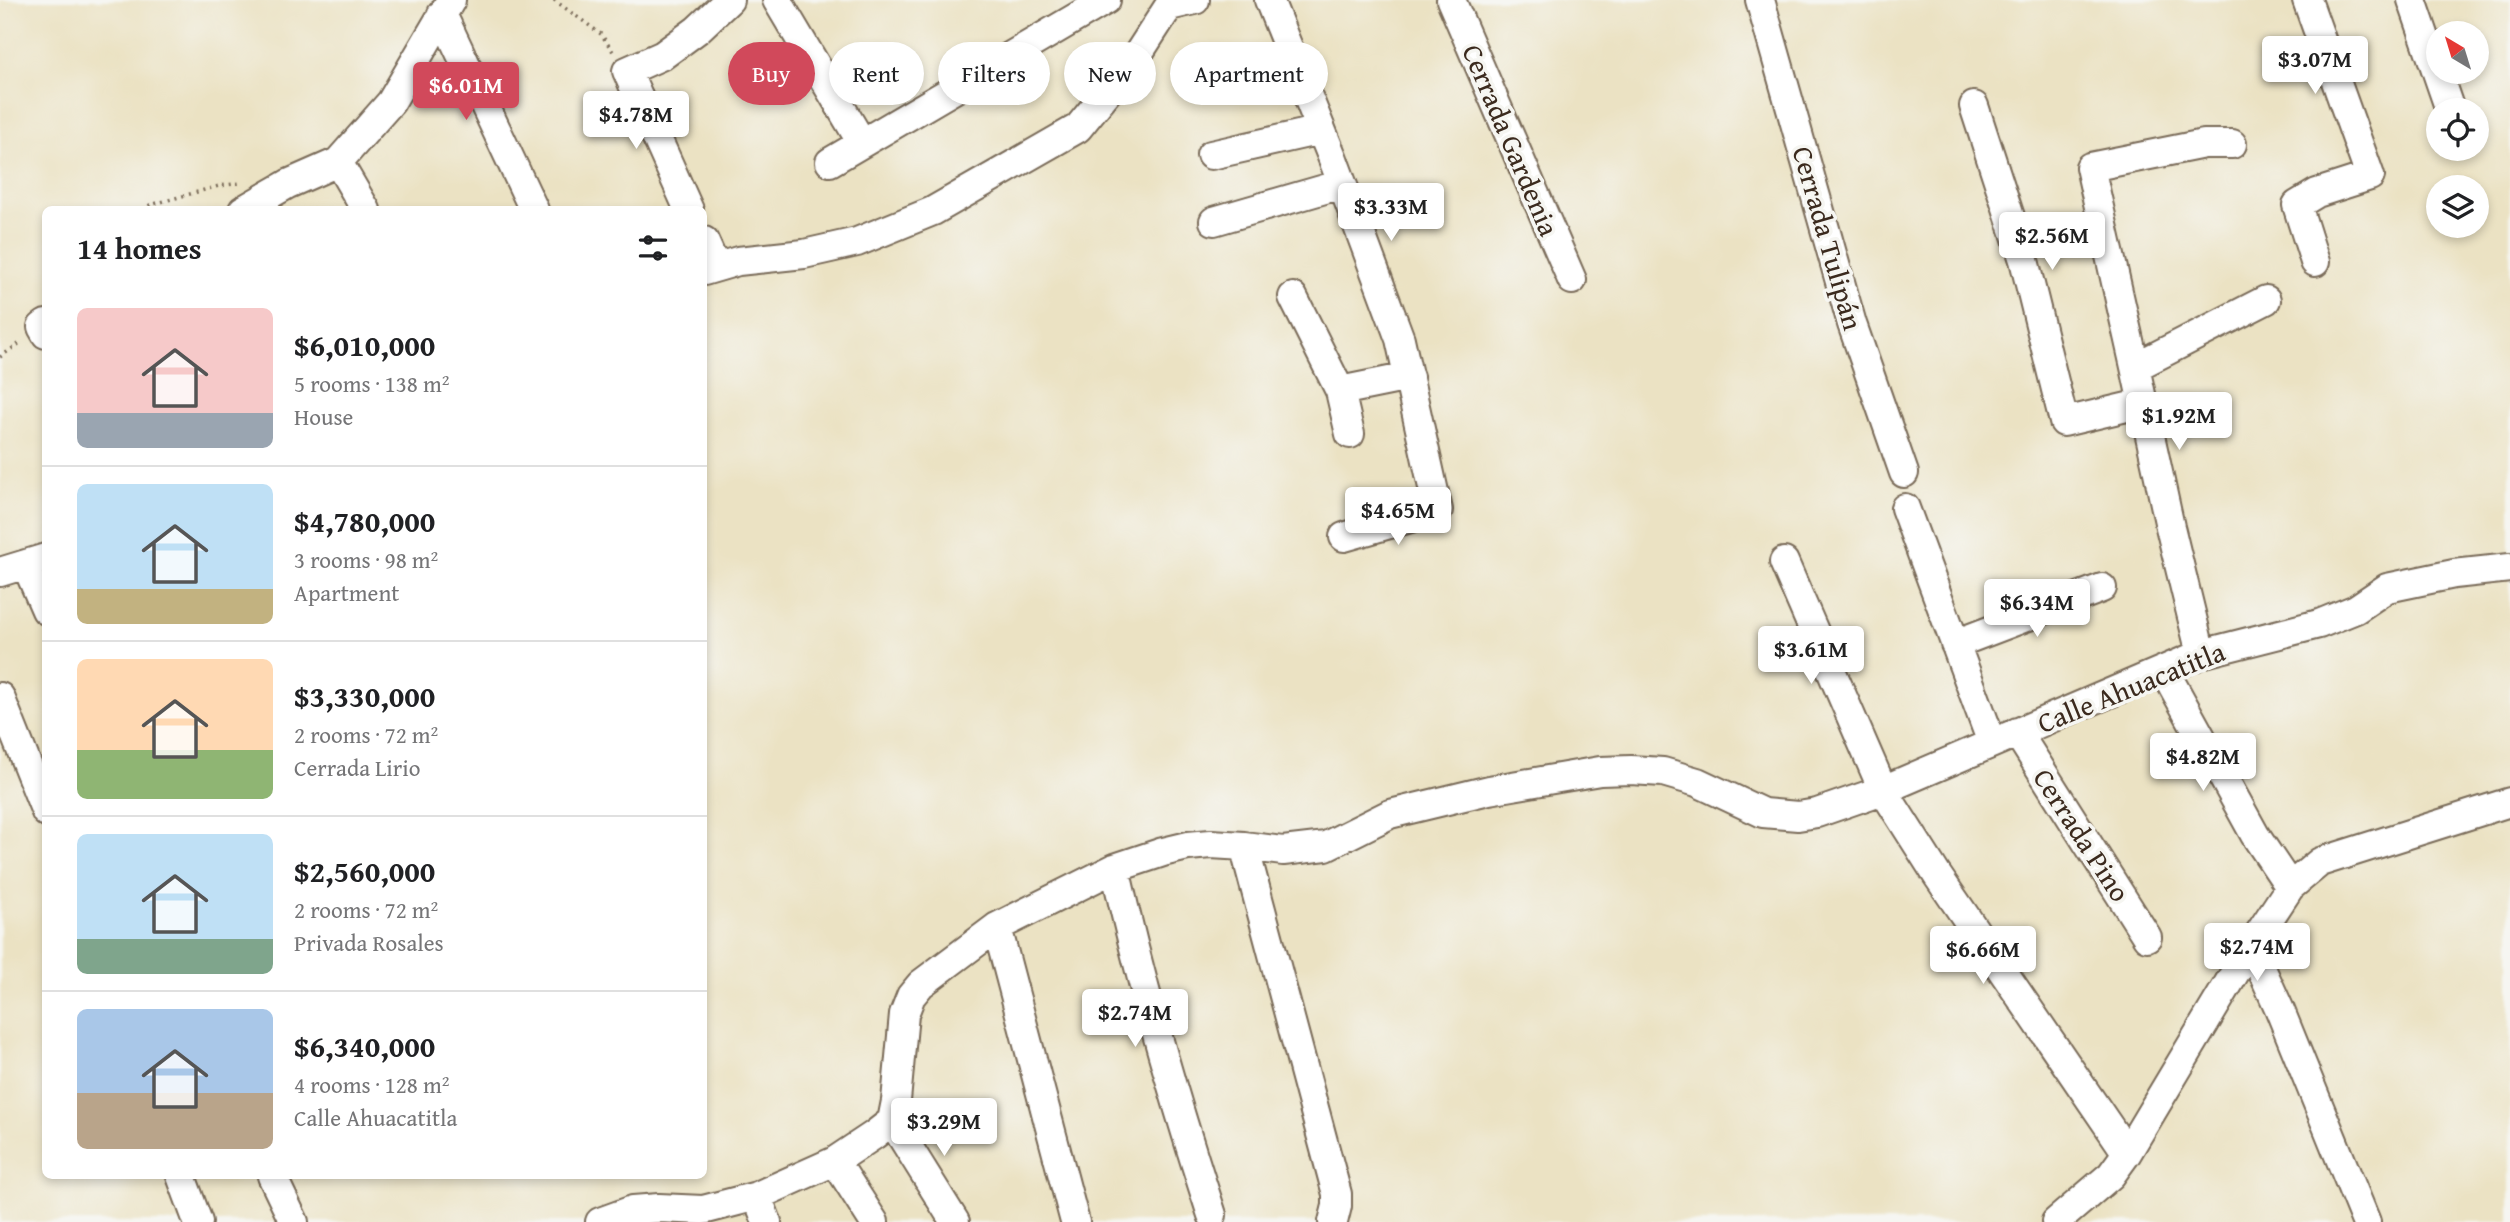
<!DOCTYPE html>
<html lang="en">
<head>
<meta charset="utf-8">
<style>
  body { margin:0; font-family:"Gentium Book Plus",serif; background:#f6f6f6; color:#202124; height:100vh; display:flex; flex-direction:column; font-size:26px; white-space:nowrap }
  * { box-sizing:border-box; margin:0 }
  p { font-size:23px; color:#757577 }
  .icon { flex:none; width:38px; height:38px; fill:none; stroke:currentColor; stroke-width:2; stroke-linecap:round; stroke-linejoin:round }
  .map { position:relative; flex:1; overflow:hidden }
  .side { position:absolute; left:42px; top:206px; width:665px; height:973px; display:flex; flex-direction:column; background:#fff; border-radius:10px; box-shadow:0 4px 10px #0003 }
  .side>* { flex:none }
  .banner { position:absolute; left:728px; top:42px; width:665px; height:63px; display:flex; gap:14px }
  .needle { width:46px; rotate:322deg }
  .buttons { position:absolute; left:2426px; top:21px; display:grid; gap:14px }
  .buttons a { display:grid; place-items:center; width:63px; height:63px; border-radius:50%; background:#fff; box-shadow:0 4px 10px #0003; font-size:35px }
  .price { position:absolute; translate:-50% -60px; padding:0 16px; border-radius:7px; background:#fff; color:#222; font-size:23px; line-height:46px; filter:drop-shadow(0 2px 4px #0008) }
  .price::after { content:''; position:absolute; left:50%; top:42px; width:21px; height:16px; margin-left:-10px; background:inherit; clip-path:polygon(0 0,100% 0,50% 100%) }
  .price.on { background:#d1495b; color:#fff }
  ul { padding:0; list-style:none }
  li { display:flex; align-items:center; gap:21px; height:175px; padding:0 35px }
  li+li { border-top:2px solid #e0e0e0 }
  li span { display:grid; place-items:center; flex:none; width:196px; height:140px; border-radius:10px; color:#555 }
  li>.icon { margin-inline-start:auto }
  span .icon { width:84px; height:84px; fill:#fffc; stroke-width:1 }
  li b { font-size:30px }
  h2 { display:flex; justify-content:space-between; align-items:center; height:84px; padding:0 35px; font-size:30px }
  .tag { padding:0 24px; border-radius:32px; background:#fff; box-shadow:0 4px 10px #0003; font-size:24px; line-height:63px }
  .tag.on { background:#d1495b; color:#fff }
  .map>svg:first-child { display:block }
</style>
</head>
<body>
<div class="map">
<svg width="2510" height="1222" viewBox="0 0 2510 1222">
  <rect width="100%" height="100%" fill="#f6f6f2"/>
  <filter id="ink" filterUnits="userSpaceOnUse"><feTurbulence type="fractalNoise" baseFrequency=".0143" numOctaves="2"/><feDisplacementMap in="SourceGraphic" scale="14" xChannelSelector="R" yChannelSelector="G"/><feConvolveMatrix kernelMatrix="1 2 1 2 8 2 1 2 1" color-interpolation-filters="sRGB"/></filter>
  <filter id="wash" filterUnits="userSpaceOnUse"><feTurbulence type="fractalNoise" baseFrequency=".00686" numOctaves="4" result="noise"/><feDisplacementMap in="SourceGraphic" scale="28" xChannelSelector="R" yChannelSelector="G"/><feGaussianBlur stdDeviation="1.57" result="paint"/><feColorMatrix in="noise" values="0 0 0 0 0 0 0 0 0 0 0 0 0 0 0 0 0 1.4 0 .05"/><feComposite in="paint" operator="in"/></filter>
  <g filter="url(#wash)">
    <rect width="100%" height="100%" fill="#ebe2c3"/>
  </g>
  <g filter="url(#ink)">
    <g fill="none" stroke-linecap="round" stroke-linejoin="round">
      <defs>
        <path id="minor" d="M 777,0 L 862,143
          M 1269,0 L 1333,159 L 1400,339 L 1438,510 L 1344,537
          M 1451,0 L 1572,280
          M 1760,0 L 1852,324 L 1904,473
          M 2307,0 L 2370,176 L 2317,193 L 2297,205 L 2315,262
          M 2412,0 L 2450,110
          M 1169,6 L 1195,0
          M 442,14 L 534,210
          M 1974,106 L 2024,260 L 2064,422 L 2144,403
          M 1211,155 L 1321,130
          M 338,162 L 366,210
          M 830,162 L 1106,0
          M 243,210 L 288,184 L 338,162 L 391,102 L 451,0
          M 689,210 L 627,71 L 663,55 L 697,30 L 729,0
          M 1214,221 L 1342,184
          M 704,241 L 715,266
          M 704,271 L 738,261 L 804,254 L 857,242 L 933,211 L 1078,128 L 1138,54 L 1169,6
          M 1293,297 L 1340,391 L 1350,434
          M 46,324 L 42,327 L 46,334
          M 2135,367 L 2090,167 L 2204,144 L 2232,144
          M 1340,391 L 1409,377
          M 1905,508 L 1992,743
          M 1784,562 L 1883,790 L 1937,875 L 2127,1153
          M 26,564 L 46,610
          M 0,572 L 46,558
          M 1955,644 L 2102,588
          M 2201,654 L 2170,527 L 2135,367 L 2266,300
          M 2164,670 L 2255,835 L 2290,887
          M 0,697 L 46,812
          M 2017,732 L 2147,937
          M 1244,846 L 1337,1194 L 1337,1206 L 1333,1222
          M 1115,868 C 1141,985 1175,1101 1212,1215
          M 997,927 L 1075,1222
          M 2251,946 L 2279,1008 L 2366,1222
          M 892,1121 L 955,1222
          M 835,1161 L 874,1222
          M 181,1176 L 198,1222
          M 272,1176 L 294,1222
          M 757,1196 L 767,1222
          M 600,1222 L 633,1210 L 659,1208 L 703,1210 L 757,1196 L 835,1161 L 874,1135 L 892,1121 L 896,1101 L 904,1014 L 911,996 L 921,984 L 997,927 L 1115,868 L 1163,852 L 1188,846 L 1211,844 L 1244,846 L 1283,851 L 1326,846 L 1390,814 L 1489,790 L 1600,771 L 1631,770 L 1663,772 L 1697,782 L 1763,813 L 1798,816 L 1817,813 L 1883,790 L 2201,654 L 2319,624 L 2356,609 L 2387,588 L 2454,574 L 2510,568
          M 2056,1222 L 2111,1175 L 2127,1153 L 2251,946 L 2290,887 L 2320,862 L 2510,802"/>
      </defs>
      <use href="#minor" stroke="#796a58" stroke-width="32"/>
      <path stroke="#796a58" stroke-width="3.5" stroke-dasharray="2 5" stroke-linecap="butt" d="M 554,0 L 601,34 L 614,53
        M 143,210 L 150,205 L 219,186 L 241,183
        M 0,357 L 23,341"/>
      <use href="#minor" stroke="#fff" stroke-width="28"/>
    </g>
  </g>
  <g text-anchor="middle" stroke-width="7" stroke-linejoin="round" paint-order="stroke">
    <g font-size="28" fill="#3b2a1e" stroke="#f6f6f2">
      <text transform="translate(1511 140) rotate(67)" y="10">Cerrada Gardenia</text>
      <text transform="translate(1828 238) rotate(74)" y="10">Cerrada Tulipán</text>
      <text transform="translate(2131 687) rotate(-22)" y="10">Calle Ahuacatitla</text>
      <text transform="translate(2082 835) rotate(57)" y="10">Cerrada Pino</text>
    </g>
  </g>
</svg>
<div class="buttons">
<a><svg class="needle" viewBox="-14 -14 28 28"><path d="M0-13l5 13h-10z" fill="#e53935"/><path d="M0 13l5-13h-10z" fill="#757577"/></svg></a>
<a><svg class="icon" aria-label="locate" viewBox="0 0 24 24"><circle cx="12" cy="12" r="6"/><path d="M12 2v4M12 18v4M2 12h4M18 12h4"/></svg></a>
<a><svg class="icon" aria-label="layers" viewBox="0 0 24 24"><path d="M12 4l9 5-9 5-9-5zM3 14l9 5 9-5"/></svg></a>
</div>
<b class="price" style="left:2315px;top:96px">$3.07M</b>
<b class="price on" style="left:466px;top:122px">$6.01M</b>
<b class="price" style="left:636px;top:151px">$4.78M</b>
<b class="price" style="left:1391px;top:243px">$3.33M</b>
<b class="price" style="left:2052px;top:272px">$2.56M</b>
<b class="price" style="left:2179px;top:452px">$1.92M</b>
<b class="price" style="left:1398px;top:547px">$4.65M</b>
<b class="price" style="left:2037px;top:639px">$6.34M</b>
<b class="price" style="left:1811px;top:686px">$3.61M</b>
<b class="price" style="left:2203px;top:793px">$4.82M</b>
<b class="price" style="left:2257px;top:983px">$2.74M</b>
<b class="price" style="left:1983px;top:986px">$6.66M</b>
<b class="price" style="left:1135px;top:1049px">$2.74M</b>
<b class="price" style="left:944px;top:1158px">$3.29M</b>
<div class="banner">
<a class="tag on">Buy</a>
<a class="tag">Rent</a>
<a class="tag">Filters</a>
<a class="tag">New</a>
<a class="tag">Apartment</a>
</div>
<section class="side">
<h2>14 homes<svg class="icon" aria-label="filters" viewBox="0 0 24 24"><path d="M4 7h16M4 17h16"/><circle cx="9" cy="7" r="2"/><circle cx="15" cy="17" r="2"/></svg></h2>
<ul>
<li><span style="background:linear-gradient(#f6c9c9 75%,#9aa5b1 0)"><svg class="icon" aria-label="home" viewBox="0 0 24 24"><path d="M3 11l9-7 9 7M6 9v11h12V9"/></svg></span><div><b>$6,010,000</b><p>5 rooms · 138 m²</p><p>House</p></div></li>
<li><span style="background:linear-gradient(#bfe0f5 75%,#c2b280 0)"><svg class="icon" aria-label="home" viewBox="0 0 24 24"><path d="M3 11l9-7 9 7M6 9v11h12V9"/></svg></span><div><b>$4,780,000</b><p>3 rooms · 98 m²</p><p>Apartment</p></div></li>
<li><span style="background:linear-gradient(#ffd9b3 65%,#8fb573 0)"><svg class="icon" aria-label="home" viewBox="0 0 24 24"><path d="M3 11l9-7 9 7M6 9v11h12V9"/></svg></span><div><b>$3,330,000</b><p>2 rooms · 72 m²</p><p>Cerrada Lirio</p></div></li>
<li><span style="background:linear-gradient(#bfe0f5 75%,#7fa58c 0)"><svg class="icon" aria-label="home" viewBox="0 0 24 24"><path d="M3 11l9-7 9 7M6 9v11h12V9"/></svg></span><div><b>$2,560,000</b><p>2 rooms · 72 m²</p><p>Privada Rosales</p></div></li>
<li><span style="background:linear-gradient(#a9c7e8 60%,#b9a48a 0)"><svg class="icon" aria-label="home" viewBox="0 0 24 24"><path d="M3 11l9-7 9 7M6 9v11h12V9"/></svg></span><div><b>$6,340,000</b><p>4 rooms · 128 m²</p><p>Calle Ahuacatitla</p></div></li>
</ul>
</section>
</div>
</body>
</html>
